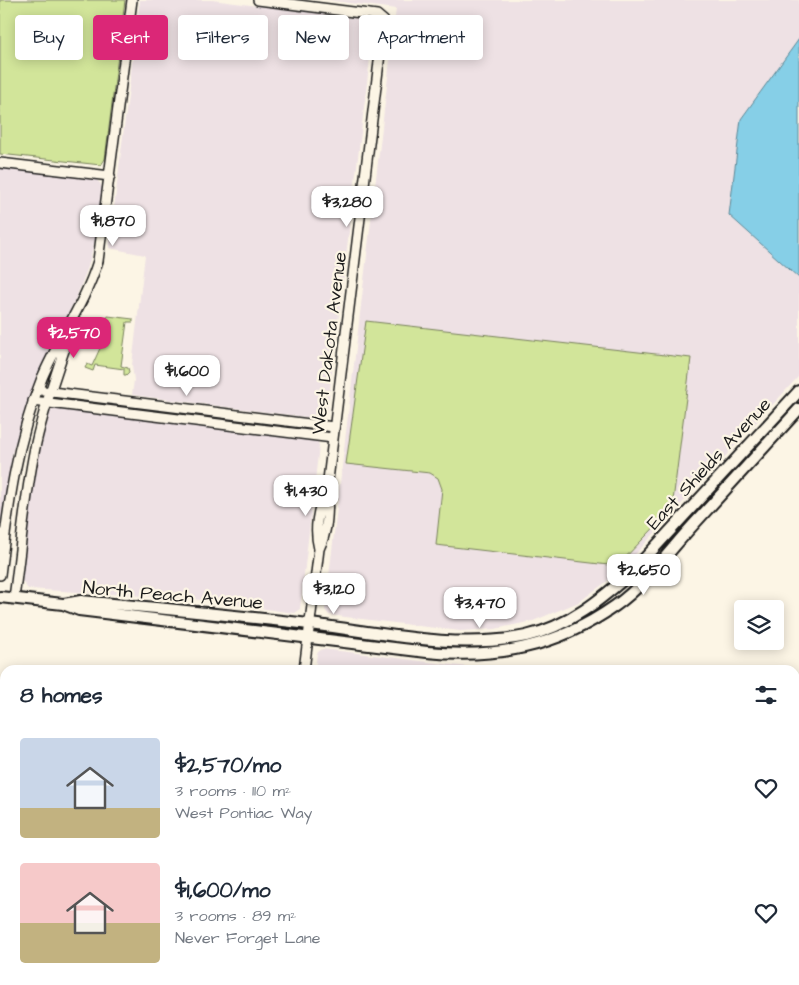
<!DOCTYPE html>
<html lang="en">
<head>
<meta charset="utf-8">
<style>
  body { margin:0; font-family:"Architects Daughter",sans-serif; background:#f2f2f3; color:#1f2937; height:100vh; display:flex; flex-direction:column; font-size:19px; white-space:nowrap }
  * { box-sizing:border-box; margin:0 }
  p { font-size:16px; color:#747a83 }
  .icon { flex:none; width:28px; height:28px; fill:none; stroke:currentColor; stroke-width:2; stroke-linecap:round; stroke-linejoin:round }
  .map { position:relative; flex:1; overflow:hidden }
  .panel { position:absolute; left:0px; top:665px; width:800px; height:320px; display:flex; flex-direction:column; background:#fff; border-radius:15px 15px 0 0; box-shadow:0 2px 12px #0003 }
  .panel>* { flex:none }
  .banner { position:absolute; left:15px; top:15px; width:500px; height:45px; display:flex; gap:10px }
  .buttons { position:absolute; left:734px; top:600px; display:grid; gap:10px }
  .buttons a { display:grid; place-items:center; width:50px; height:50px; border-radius:5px; background:#fff; box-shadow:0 2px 12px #0003; font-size:25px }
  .price { position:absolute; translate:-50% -42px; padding:0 11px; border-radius:10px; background:#fff; color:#222; font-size:16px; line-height:32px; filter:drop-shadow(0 1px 2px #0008) }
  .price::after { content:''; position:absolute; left:50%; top:30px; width:15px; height:11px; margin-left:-8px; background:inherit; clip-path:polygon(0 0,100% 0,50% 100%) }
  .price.active { background:#db2777; color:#fff }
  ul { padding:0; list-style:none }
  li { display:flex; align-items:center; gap:15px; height:125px; padding:0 20px }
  li span { display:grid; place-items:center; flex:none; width:140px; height:100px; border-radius:5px; color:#555 }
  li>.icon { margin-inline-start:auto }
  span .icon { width:60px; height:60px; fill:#fffc; stroke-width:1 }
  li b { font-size:21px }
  h2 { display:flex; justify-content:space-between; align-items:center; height:60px; padding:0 20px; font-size:21px }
  .chip { padding:0 18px; border-radius:5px; background:#fff; box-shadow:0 2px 12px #0003; font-size:18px; line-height:45px }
  .chip.active { background:#db2777; color:#fff }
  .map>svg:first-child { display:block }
</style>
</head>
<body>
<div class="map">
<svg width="799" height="985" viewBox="0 0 799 985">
  <rect width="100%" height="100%" fill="#fcf5e5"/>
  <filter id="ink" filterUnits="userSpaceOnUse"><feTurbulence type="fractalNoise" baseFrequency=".02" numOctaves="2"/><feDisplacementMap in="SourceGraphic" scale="10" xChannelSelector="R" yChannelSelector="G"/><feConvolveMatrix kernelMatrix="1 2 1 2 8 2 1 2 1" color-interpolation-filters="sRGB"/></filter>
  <g filter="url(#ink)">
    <path fill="#eee1e4" d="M 140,0 L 212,0 L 368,20 L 374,25 L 327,413 L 322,419 L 132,395 L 134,380 L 132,365 L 145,255 L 109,248 Z
      M 327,0 L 799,0 L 799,39 L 741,119 L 729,215 L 799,278 L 799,376 L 617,574 L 579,602 L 533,621 L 495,629 L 460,631 L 329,615 L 325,610 L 396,9 Z
      M 0,168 L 96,180 L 100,183 L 102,188 L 96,236 L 88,267 L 78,293 L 36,383 L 13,449 L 0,531 Z
      M 53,409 L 318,442 L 319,446 L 300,609 L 294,613 L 193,599 L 28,589 L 22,581 L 31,502 L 41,443 L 48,414 Z
      M 322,649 L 357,653 L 492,670 L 315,670 L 317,653 Z
      M 795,757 L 799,758 L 799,985 L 276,985 L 277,980 L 795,980 Z
      M 166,980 L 253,980 L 249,984 Z"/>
    <path fill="#d2e59a" stroke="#77805b" d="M 0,0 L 125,0 L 105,159 L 101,165 L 0,154 Z
      M 108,316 L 133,319 L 133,322 L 127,322 L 121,366 L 128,368 L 129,372 L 126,375 L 124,375 L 124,369 L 95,365 L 93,371 L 85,368 L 87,364 L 92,366 L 110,326 L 104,323 Z
      M 366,321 L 691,358 L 672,509 L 617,566 L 436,545 L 442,489 L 438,478 L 430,473 L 346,464 Z
      M 0,695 L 5,695 L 5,980 L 111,980 L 111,985 L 0,985 Z
      M 795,760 L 799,762 L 799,821 L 795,817 Z"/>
    <path fill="#86cfe7" stroke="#5c8796" d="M 799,39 L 799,278 L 729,215 L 741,119 Z"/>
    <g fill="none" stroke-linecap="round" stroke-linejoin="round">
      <path stroke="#8c8880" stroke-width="18" d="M 715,980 L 720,985"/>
      <defs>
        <path id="minor" d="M 258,0 L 377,15 L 384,21 L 328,480 C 327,504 330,526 319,549 L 304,670
          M 0,163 L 110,176
          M 44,391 L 334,427
          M 33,401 L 333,438
          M 319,549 C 314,530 317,508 327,491
          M 0,575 C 8,507 16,442 42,378 C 59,338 85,303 98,261 L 132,0
          M 14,598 C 21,547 25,494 36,443 C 45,403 59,366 72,327
          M 140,980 L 155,985
          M 264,985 L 264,980"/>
        <path id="major" d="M 0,597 L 63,604 L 79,610 L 427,652 C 496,659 557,647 615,606 C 645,585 669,551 694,524 C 729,486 764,447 799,409
          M 64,604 L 81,601 C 160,608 239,616 318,625 C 386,634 458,650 526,636 C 568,627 603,598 634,570 L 799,391"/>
      </defs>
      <use href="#minor" stroke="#1c1c1c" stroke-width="12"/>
      <use href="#major" stroke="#1c1c1c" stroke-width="14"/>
      <use href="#minor" stroke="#fcf5e5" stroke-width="9"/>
      <use href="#major" stroke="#fcf5e5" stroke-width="10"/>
    </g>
  </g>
  <g text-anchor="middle" stroke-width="4.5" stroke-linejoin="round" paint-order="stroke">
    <g font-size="19" fill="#1c1c1c" stroke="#fcf5e5">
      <text transform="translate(328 343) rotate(-83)" y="7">West Dakota Avenue</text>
      <text transform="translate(708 463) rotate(-47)" y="7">East Shields Avenue</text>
      <text transform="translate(173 594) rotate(5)" y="7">North Peach Avenue</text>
    </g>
  </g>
</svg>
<div class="buttons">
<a><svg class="icon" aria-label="layers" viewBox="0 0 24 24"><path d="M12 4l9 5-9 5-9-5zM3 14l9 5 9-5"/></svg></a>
</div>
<b class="price" style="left:347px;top:228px">$3,280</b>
<b class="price" style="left:113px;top:247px">$1,870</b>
<b class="price active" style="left:74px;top:359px">$2,570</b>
<b class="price" style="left:187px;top:397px">$1,600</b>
<b class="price" style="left:306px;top:517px">$1,430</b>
<b class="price" style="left:644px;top:596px">$2,650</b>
<b class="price" style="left:334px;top:615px">$3,120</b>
<b class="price" style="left:480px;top:629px">$3,470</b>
<div class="banner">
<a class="chip">Buy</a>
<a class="chip active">Rent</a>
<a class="chip">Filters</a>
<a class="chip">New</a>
<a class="chip">Apartment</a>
</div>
<section class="panel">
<h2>8 homes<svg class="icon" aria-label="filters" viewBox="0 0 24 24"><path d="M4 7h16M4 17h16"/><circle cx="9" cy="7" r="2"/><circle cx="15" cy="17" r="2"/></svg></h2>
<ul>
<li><span style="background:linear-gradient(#c9d6e8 70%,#c2b280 0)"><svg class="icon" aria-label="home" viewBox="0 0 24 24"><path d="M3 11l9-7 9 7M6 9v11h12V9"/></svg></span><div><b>$2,570/mo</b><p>3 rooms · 110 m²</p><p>West Pontiac Way</p></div><svg class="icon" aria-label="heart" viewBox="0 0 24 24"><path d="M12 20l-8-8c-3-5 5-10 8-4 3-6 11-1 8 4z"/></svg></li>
<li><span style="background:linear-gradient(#f6c9c9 60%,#c2b280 0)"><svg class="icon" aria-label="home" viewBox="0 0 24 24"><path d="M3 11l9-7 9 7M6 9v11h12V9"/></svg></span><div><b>$1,600/mo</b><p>3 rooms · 89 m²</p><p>Never Forget Lane</p></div><svg class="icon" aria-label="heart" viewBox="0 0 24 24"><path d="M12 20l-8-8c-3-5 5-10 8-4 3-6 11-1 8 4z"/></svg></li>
</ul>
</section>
</div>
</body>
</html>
